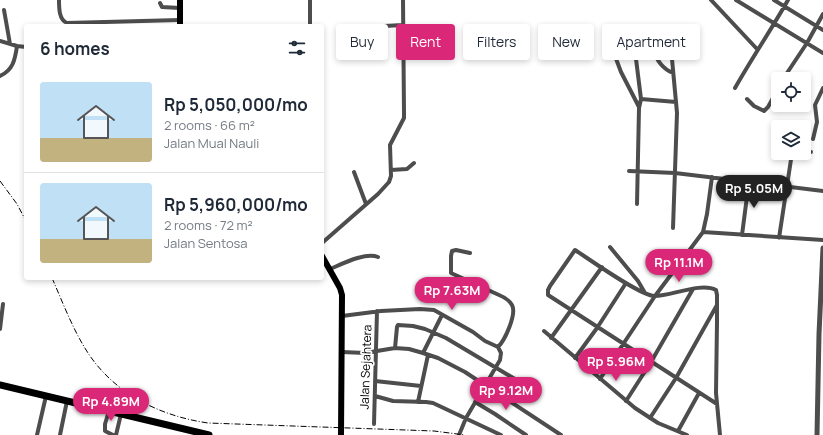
<!DOCTYPE html>
<html lang="en">
<head>
<meta charset="utf-8">
<style>
  body { margin:0; font-family:Manrope,sans-serif; background:#f2f2f3; color:#1f2937; height:100vh; display:flex; flex-direction:column; font-size:15px; white-space:nowrap }
  * { box-sizing:border-box; margin:0 }
  p { font-size:13px; color:#747a83 }
  .icon { flex:none; width:22px; height:22px; fill:none; stroke:currentColor; stroke-width:2; stroke-linecap:round; stroke-linejoin:round }
  .map { position:relative; flex:1; overflow:hidden }
  .details { position:absolute; left:24px; top:24px; width:300px; height:256px; display:flex; flex-direction:column; background:#fff; border-radius:4px; box-shadow:0 2px 6px #0003 }
  .details>* { flex:none }
  .top-card { position:absolute; left:336px; top:24px; width:380px; height:36px; display:flex; gap:8px }
  .buttons { position:absolute; left:771px; top:72px; display:grid; gap:8px }
  .buttons a { display:grid; place-items:center; width:40px; height:40px; border-radius:4px; background:#fff; box-shadow:0 2px 6px #0003; font-size:20px }
  .price { position:absolute; translate:-50% -34px; padding:0 9px; border-radius:14px; background:#db2777; color:#fff; font-size:13px; line-height:26px; filter:drop-shadow(0 1px 2px #0008) }
  .price::after { content:''; position:absolute; left:50%; top:24px; width:12px; height:9px; margin-left:-6px; background:inherit; clip-path:polygon(0 0,100% 0,50% 100%) }
  .price.selected { background:#222; color:#fff }
  ul { padding:0; list-style:none }
  li { display:flex; align-items:center; gap:12px; height:100px; padding:0 16px }
  li+li { border-top:1px solid #e0e1e3 }
  li span { display:grid; place-items:center; flex:none; width:112px; height:80px; border-radius:4px; color:#555 }
  li>.icon { margin-inline-start:auto }
  span .icon { width:48px; height:48px; fill:#fffc; stroke-width:1 }
  li b { font-size:17px }
  h2 { display:flex; justify-content:space-between; align-items:center; height:48px; padding:0 16px; font-size:17px }
  .pill { padding:0 14px; border-radius:4px; background:#fff; box-shadow:0 2px 6px #0003; font-size:14px; line-height:36px }
  .pill.selected { background:#db2777; color:#fff }
  .map>svg:first-child { display:block }
</style>
</head>
<body>
<div class="map">
<svg width="823" height="435" viewBox="0 0 823 435">
  <rect width="100%" height="100%" fill="#fff"/>
  <g fill="none" stroke-linecap="round" stroke-linejoin="round">
    <path stroke="#4d4d4d" stroke-width="4" d="M 59,0 C 59,8 59,20 67,23 L 180,20
      M 310,0 L 310,26
      M 711,0 L 757,49
      M 736,0 L 823,53
      M 774,0 L 823,30
      M 160,3 L 162,7 L 180,8
      M 4,10 L 10,44
      M 365,27 L 403,25
      M 0,41 L 17,46 L 26,47
      M 612,48 L 621,72 L 639,107
      M 654,50 C 656,60 663,69 673,73
      M 636,59 L 641,99 L 639,108 L 637,204
      M 672,59 L 677,113 L 673,228
      M 0,76 C 13,70 15,60 17,46
      M 783,79 L 807,43 L 823,14
      M 735,88 C 752,58 771,30 788,0
      M 641,99 L 676,102
      M 747,99 L 754,106 L 764,111 L 768,107 L 778,89
      M 813,139 L 817,122 L 815,105 L 823,88
      M 804,151 L 811,152
      M 391,170 L 407,169 L 414,163
      M 629,171 L 675,173 L 823,191
      M 354,172 L 366,204
      M 703,232 L 823,240
      M 742,235 L 749,181
      M 779,238 L 792,153
      M 322,243 L 378,194 L 389,182 L 391,176 L 390,145 L 404,118 L 404,113 L 403,0
      M 610,247 L 638,281 L 645,293
      M 470,253 L 456,250 L 452,251 L 451,256 L 451,273 L 499,295 C 504,297 509,300 512,305 C 517,314 505,340 498,347
      M 330,269 C 342,264 365,252 378,257
      M 342,316 L 381,311 L 420,309 L 434,310 L 473,332 L 485,341 L 498,347 L 501,353 L 500,360 L 466,418 L 459,435
      M 0,329 L 3,304
      M 544,331 L 635,408 L 658,423 L 687,435
      M 551,338 L 602,267
      M 395,348 L 397,327 L 398,325 L 413,326 L 425,329 L 446,338 L 525,385 L 532,390
      M 342,352 L 365,353 L 395,348 L 409,349 L 423,353 L 438,358 L 465,372 L 561,435
      M 423,353 L 442,315
      M 575,358 L 597,328 L 626,283
      M 600,379 L 655,296 L 703,232 L 707,214 L 712,177
      M 375,381 L 421,386
      M 375,396 L 393,401 L 426,402 L 433,403 L 501,435
      M 626,401 L 651,362 L 693,289
      M 418,402 L 428,355
      M 475,402 L 495,414 L 526,435
      M 717,404 L 548,295 L 548,290 L 550,286 L 575,250 C 589,259 642,297 655,296 C 671,296 701,282 716,290 L 717,295 L 717,322 L 716,393 L 720,435
      M 109,411 L 105,424 L 105,431 L 113,435
      M 650,418 L 676,378 L 717,305
      M 374,424 L 377,311
      M 678,431 L 699,393
      M 37,435 L 46,396
      M 60,435 L 67,401
      M 116,435 L 121,414"/>
    <path stroke="#4d4d4d" stroke-width="5" d="M 817,435 L 819,334 L 823,248"/>
    <path stroke="#000" stroke-width="6" d="M 180,0 L 180,26
      M 322,256 L 340,288 L 342,295 L 341,435"/>
    <path stroke="#000" stroke-width="7" d="M 0,385 L 209,435"/>
    <path stroke="#000" stroke-width="1" stroke-dasharray="6 2 1 2" stroke-linecap="butt" d="M 0,181 L 17,204 L 26,221
      M 52,278 C 63,303 73,330 88,353 C 115,394 160,416 208,423 L 434,431 L 465,435"/>
  </g>
  <g text-anchor="middle" stroke-width="3.5" stroke-linejoin="round" paint-order="stroke">
    <g font-size="12" fill="#000" stroke="#fff">
      <text transform="translate(366 367) rotate(-88)" y="4">Jalan Sejahtera</text>
    </g>
  </g>
</svg>
<div class="buttons">
<a><svg class="icon" aria-label="locate" viewBox="0 0 24 24"><circle cx="12" cy="12" r="6"/><path d="M12 2v4M12 18v4M2 12h4M18 12h4"/></svg></a>
<a><svg class="icon" aria-label="layers" viewBox="0 0 24 24"><path d="M12 4l9 5-9 5-9-5zM3 14l9 5 9-5"/></svg></a>
</div>
<b class="price selected" style="left:754px;top:209px">Rp 5.05M</b>
<b class="price" style="left:679px;top:283px">Rp 11.1M</b>
<b class="price" style="left:452px;top:311px">Rp 7.63M</b>
<b class="price" style="left:616px;top:382px">Rp 5.96M</b>
<b class="price" style="left:506px;top:411px">Rp 9.12M</b>
<b class="price" style="left:111px;top:422px">Rp 4.89M</b>
<div class="top-card">
<a class="pill">Buy</a>
<a class="pill selected">Rent</a>
<a class="pill">Filters</a>
<a class="pill">New</a>
<a class="pill">Apartment</a>
</div>
<section class="details">
<h2>6 homes<svg class="icon" aria-label="filters" viewBox="0 0 24 24"><path d="M4 7h16M4 17h16"/><circle cx="9" cy="7" r="2"/><circle cx="15" cy="17" r="2"/></svg></h2>
<ul>
<li><span style="background:linear-gradient(#bfe0f5 70%,#c2b280 0)"><svg class="icon" aria-label="home" viewBox="0 0 24 24"><path d="M3 11l9-7 9 7M6 9v11h12V9"/></svg></span><div><b>Rp 5,050,000/mo</b><p>2 rooms · 66 m²</p><p>Jalan Mual Nauli</p></div></li>
<li><span style="background:linear-gradient(#bfe0f5 70%,#c2b280 0)"><svg class="icon" aria-label="home" viewBox="0 0 24 24"><path d="M3 11l9-7 9 7M6 9v11h12V9"/></svg></span><div><b>Rp 5,960,000/mo</b><p>2 rooms · 72 m²</p><p>Jalan Sentosa</p></div></li>
</ul>
</section>
</div>
</body>
</html>
